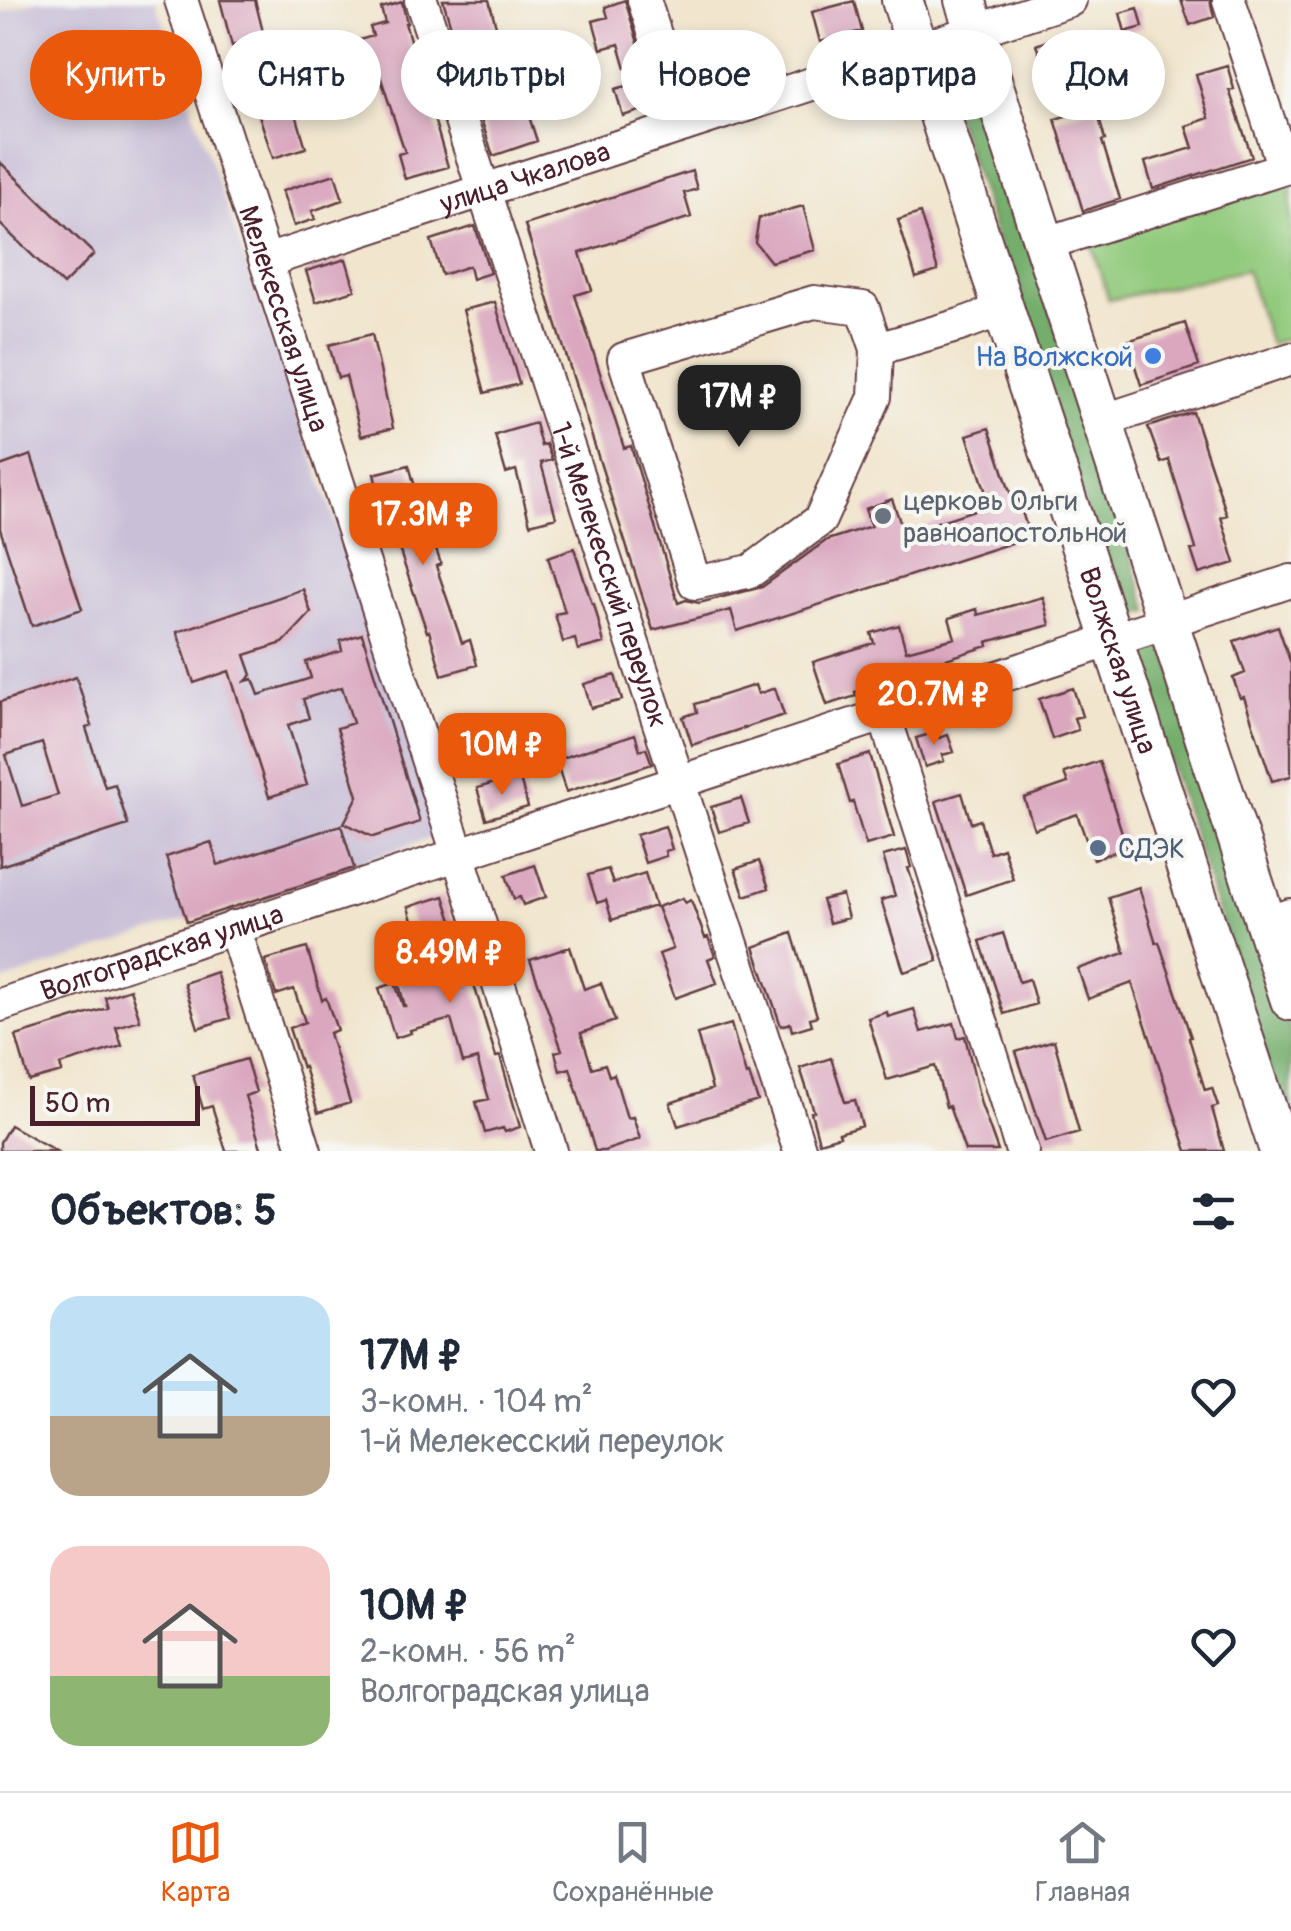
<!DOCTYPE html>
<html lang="ru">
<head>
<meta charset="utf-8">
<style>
  body { margin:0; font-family:Pangolin,sans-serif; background:#f2f2f3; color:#1f2937; height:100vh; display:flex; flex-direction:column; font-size:38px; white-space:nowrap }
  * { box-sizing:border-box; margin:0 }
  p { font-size:32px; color:#747a83 }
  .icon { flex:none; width:55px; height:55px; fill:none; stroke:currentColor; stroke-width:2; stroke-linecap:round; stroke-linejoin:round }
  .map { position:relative; height:1151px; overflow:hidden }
  .panel { display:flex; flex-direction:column; background:#fff; flex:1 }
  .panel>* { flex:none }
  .banner { position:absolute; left:30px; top:30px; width:1232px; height:90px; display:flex; gap:20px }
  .scale { position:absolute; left:30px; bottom:25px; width:170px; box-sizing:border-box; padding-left:10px; border:5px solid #4a1f2b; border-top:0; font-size:28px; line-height:35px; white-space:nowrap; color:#4a1f2b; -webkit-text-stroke:8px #f6f6f2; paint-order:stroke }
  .price { position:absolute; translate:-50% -85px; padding:0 22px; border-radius:20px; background:#ea580c; color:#fff; font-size:32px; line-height:65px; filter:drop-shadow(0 2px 5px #0008) }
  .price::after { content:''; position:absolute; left:50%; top:60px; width:30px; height:22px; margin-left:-15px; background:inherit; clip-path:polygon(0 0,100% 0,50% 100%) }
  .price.on { background:#222; color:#fff }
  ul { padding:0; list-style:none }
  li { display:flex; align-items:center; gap:30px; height:250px; padding:0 50px }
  li span { display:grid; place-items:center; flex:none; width:280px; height:200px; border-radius:30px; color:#555 }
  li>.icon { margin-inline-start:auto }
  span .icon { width:120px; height:120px; fill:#fffc; stroke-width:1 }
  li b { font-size:42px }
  h2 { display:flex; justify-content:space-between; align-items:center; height:120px; padding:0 50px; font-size:42px }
  .tag { padding:0 35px; border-radius:45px; background:#fff; box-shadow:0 5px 15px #0003; font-size:35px; line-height:90px }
  .tag.on { background:#ea580c; color:#fff }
  .dock { display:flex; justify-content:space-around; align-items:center; height:140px; border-top:2px solid #e0e1e3; background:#fff; font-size:28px; color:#747a83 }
  .dock a { display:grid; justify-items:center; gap:5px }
  .dock .on { color:#ea580c }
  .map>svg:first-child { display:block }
</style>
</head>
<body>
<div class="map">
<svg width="1291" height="1151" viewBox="0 0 1291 1151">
  <rect width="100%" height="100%" fill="#f6f6f2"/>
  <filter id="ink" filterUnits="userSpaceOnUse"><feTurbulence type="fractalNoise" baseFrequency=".01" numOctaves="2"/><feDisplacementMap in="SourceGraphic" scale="20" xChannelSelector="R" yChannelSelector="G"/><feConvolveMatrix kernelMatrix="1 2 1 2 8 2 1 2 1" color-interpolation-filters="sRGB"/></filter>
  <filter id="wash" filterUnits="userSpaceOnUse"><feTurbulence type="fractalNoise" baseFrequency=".0048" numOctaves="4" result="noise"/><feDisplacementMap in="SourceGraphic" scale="40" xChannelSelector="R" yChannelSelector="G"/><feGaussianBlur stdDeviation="2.25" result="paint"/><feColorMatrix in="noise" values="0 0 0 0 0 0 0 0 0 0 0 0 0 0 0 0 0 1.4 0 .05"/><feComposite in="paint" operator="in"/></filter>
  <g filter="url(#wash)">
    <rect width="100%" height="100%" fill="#f1e5cd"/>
    <path fill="#c9bfd7" d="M 38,0 L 155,0 L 443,834 L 0,982 L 0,13 Z"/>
    <path fill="#92ca7d" stroke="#6e7454" stroke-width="2.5" d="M 1291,168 L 1291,337 L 1270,344 L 1246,270 L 1109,300 L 1088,234 Z"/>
    <path fill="#75ae6c" stroke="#60664c" stroke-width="2.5" d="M 967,57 L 1149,611 L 1122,618 L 939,66 Z
      M 1160,631 L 1291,1033 L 1291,1138 L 1130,640 Z"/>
    <g id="blocks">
      <path fill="#daa7bf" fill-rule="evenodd" d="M 220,0 L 255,0 L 267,48 L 272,47 L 290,105 L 293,104 L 306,148 L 273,158 L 236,45 L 232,46 Z
        M 443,0 L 489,0 L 508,71 L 470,83 L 456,32 L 453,33 Z
        M 625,0 L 657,106 L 623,116 L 615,89 L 631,85 L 619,44 L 601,49 L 593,21 L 608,17 L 605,7 Z
        M 1181,0 L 1210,0 L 1214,17 L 1190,25 Z
        M 854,1 L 862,31 L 820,42 L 812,12 Z
        M 402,2 L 407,23 L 405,23 L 415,57 L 418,56 L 435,106 L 431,108 L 448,167 L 405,179 L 398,154 L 405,152 L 374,57 L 362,60 L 356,41 L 373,36 L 370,27 L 385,23 L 381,8 Z
        M 1138,8 L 1143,27 L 1125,32 L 1120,13 Z
        M 1070,32 L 1080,59 L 1046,71 L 1036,45 Z
        M 739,44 L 751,81 L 701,97 L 689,59 Z
        M 1227,65 L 1234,89 L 1229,90 L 1252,157 L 1153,189 L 1145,162 L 1193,148 L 1186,126 L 1209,118 L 1196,74 Z
        M 525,104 L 537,141 L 493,156 L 481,119 Z
        M 1096,107 L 1105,140 L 1102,141 L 1120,199 L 1083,211 L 1055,119 Z
        M 0,162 L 94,254 L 63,285 L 0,224 Z
        M 692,171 L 697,189 L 684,193 L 691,217 L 580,253 L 592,290 L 575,295 L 624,448 L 631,446 L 678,603 L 686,600 L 699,603 L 762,587 L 827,540 L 871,526 L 865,509 L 892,499 L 904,533 L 990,505 L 967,435 L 989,428 L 1012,498 L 1017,496 L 1030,537 L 737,631 L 731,610 L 653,630 L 525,225 Z
        M 335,174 L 343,200 L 312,211 L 315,219 L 294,226 L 282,191 Z
        M 803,206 L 815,250 L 771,262 L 755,242 L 759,218 Z
        M 920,213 L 938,271 L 916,278 L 898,220 Z
        M 475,226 L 490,273 L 472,279 L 469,266 L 442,275 L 431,240 Z
        M 346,259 L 355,290 L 316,302 L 306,271 Z
        M 495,302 L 519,384 L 485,393 L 463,310 Z
        M 1185,323 L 1199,366 L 1141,385 L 1127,341 Z
        M 372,334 L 393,428 L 361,436 L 346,376 L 338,378 L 329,345 Z
        M 1193,412 L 1227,515 L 1221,517 L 1235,563 L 1199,574 L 1191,550 L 1196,549 L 1169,460 L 1161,463 L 1148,427 Z
        M 535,423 L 541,446 L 546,444 L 552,460 L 541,463 L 556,517 L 530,524 L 516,470 L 506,473 L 495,435 Z
        M 31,455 L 82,609 L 32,626 L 0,529 L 0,466 Z
        M 409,465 L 424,520 L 426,519 L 441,564 L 436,566 L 462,643 L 470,640 L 477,665 L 442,675 L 429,631 L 427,632 L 385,507 L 382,508 L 374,474 Z
        M 574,548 L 592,604 L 594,604 L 604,643 L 578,650 L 575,639 L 563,642 L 555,614 L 565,612 L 548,557 Z
        M 303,589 L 311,613 L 283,643 L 245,655 L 252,675 L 246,681 L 253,679 L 259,695 L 311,678 L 306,662 L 342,651 L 340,641 L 362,634 L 420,822 L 373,837 L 344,823 L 358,796 L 337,728 L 353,723 L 342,687 L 303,699 L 309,718 L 288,725 L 307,785 L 269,797 L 229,671 L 194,683 L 177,632 Z
        M 1043,597 L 1050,625 L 987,642 L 988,646 L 936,662 L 938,669 L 855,692 L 856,696 L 827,705 L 813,662 L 874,643 L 871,633 L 899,625 L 906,651 L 955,638 L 949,618 L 977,609 L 978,615 Z
        M 1278,626 L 1291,664 L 1291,776 L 1272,781 L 1244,697 L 1240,698 L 1233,678 L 1245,673 L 1234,641 Z
        M 615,675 L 622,700 L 591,708 L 584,684 Z
        M 76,677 L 92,726 L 86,728 L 105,787 L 115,784 L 128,825 L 0,866 L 0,702 ZM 42,743 L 58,795 L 22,806 L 6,755 Z
        M 755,685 L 758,694 L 775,688 L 784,715 L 692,745 L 683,717 L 697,712 L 695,704 Z
        M 1073,688 L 1082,716 L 1074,718 L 1078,730 L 1052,739 L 1039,699 Z
        M 937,732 L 939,738 L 948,735 L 954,752 L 942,755 L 944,761 L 925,767 L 916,738 Z
        M 635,734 L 640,750 L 646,748 L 652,764 L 566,792 L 556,760 Z
        M 870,754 L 894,837 L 866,845 L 853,802 L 850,803 L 838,764 Z
        M 1099,761 L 1127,848 L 1093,859 L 1077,814 L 1034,829 L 1024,798 L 1068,783 L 1064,773 Z
        M 519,776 L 528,807 L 486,819 L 477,788 Z
        M 962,793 L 971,823 L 980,820 L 990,853 L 1003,848 L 1013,879 L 966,895 L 936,801 Z
        M 741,798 L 749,823 L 719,832 L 711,807 Z
        M 341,825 L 354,868 L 187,922 L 166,857 L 211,842 L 218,865 Z
        M 665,826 L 672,849 L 665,851 L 666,856 L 645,863 L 636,835 Z
        M 906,850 L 911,867 L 908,868 L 938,961 L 904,972 L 881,900 L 895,896 L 883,856 Z
        M 759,861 L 769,888 L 745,896 L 735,869 Z
        M 535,865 L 546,897 L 523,905 L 520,897 L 514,899 L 506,875 Z
        M 608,869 L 613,883 L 645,873 L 655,906 L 612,920 L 606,900 L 597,903 L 588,875 Z
        M 1139,887 L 1156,943 L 1159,942 L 1191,1037 L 1189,1038 L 1205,1090 L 1212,1088 L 1218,1106 L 1212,1108 L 1224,1151 L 1187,1151 L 1132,983 L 1088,999 L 1078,969 L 1125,953 L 1108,897 Z
        M 842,895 L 848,918 L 829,923 L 822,900 Z
        M 444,896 L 454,927 L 459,926 L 467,951 L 464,952 L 496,1057 L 500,1056 L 520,1127 L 505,1132 L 503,1128 L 485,1133 L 476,1102 L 489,1099 L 477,1059 L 463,1063 L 451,1019 L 410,1030 L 411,1033 L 395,1038 L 379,988 L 395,983 L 403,1006 L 405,1006 L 396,974 L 425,965 L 408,907 Z
        M 683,898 L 685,903 L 691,900 L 705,938 L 708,937 L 715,956 L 708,959 L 717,983 L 675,998 L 659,954 L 673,949 L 657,907 Z
        M 792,933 L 817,1016 L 810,1018 L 812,1025 L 792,1031 L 790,1023 L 781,1026 L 754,947 Z
        M 1003,933 L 1019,982 L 1029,979 L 1036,1004 L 1004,1014 L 980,941 Z
        M 570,947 L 584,989 L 601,983 L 615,1021 L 581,1033 L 592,1068 L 605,1064 L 609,1076 L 614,1074 L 627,1118 L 633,1117 L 640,1139 L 604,1151 L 595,1151 L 570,1068 L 560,1071 L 555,1052 L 562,1050 L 530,960 Z
        M 307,948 L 322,1000 L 326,998 L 337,1030 L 329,1033 L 350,1103 L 318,1113 L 304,1067 L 302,1068 L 289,1028 L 305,1022 L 294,989 L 276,995 L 265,960 Z
        M 216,972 L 230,1018 L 198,1028 L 184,983 Z
        M 130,989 L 140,1020 L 116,1027 L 122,1046 L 60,1065 L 62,1072 L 29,1081 L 16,1036 L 108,1008 L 105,997 Z
        M 914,1009 L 921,1032 L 954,1023 L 958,1038 L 965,1036 L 981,1104 L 998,1151 L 965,1151 L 949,1106 L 946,1107 L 935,1066 L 887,1080 L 868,1018 L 887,1012 L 888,1017 Z
        M 731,1024 L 746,1075 L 749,1074 L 758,1101 L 678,1126 L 670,1103 L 712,1089 L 697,1034 Z
        M 1054,1040 L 1079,1132 L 1046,1142 L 1016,1052 Z
        M 831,1058 L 845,1102 L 855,1100 L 862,1126 L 839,1133 L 840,1136 L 819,1142 L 811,1112 L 814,1111 L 800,1068 Z
        M 246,1059 L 256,1092 L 245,1096 L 262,1151 L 226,1151 L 212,1106 L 203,1109 L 193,1075 Z
        M 10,1125 L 56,1151 L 0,1151 L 0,1142 Z"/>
    </g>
  </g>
  <g filter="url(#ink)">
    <use href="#blocks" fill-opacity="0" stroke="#633d43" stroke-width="2.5"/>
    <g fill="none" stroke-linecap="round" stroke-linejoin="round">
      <defs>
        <g id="minor">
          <path id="s1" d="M 181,0 L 458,854 L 551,1151"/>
          <path id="s2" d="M 421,0 L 800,1151"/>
          <path d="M 644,0 L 684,125"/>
          <path d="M 1229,0 L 1284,168"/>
          <path d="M 1044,244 L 1291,166"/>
          <path id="s3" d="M 266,261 L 1070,0"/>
          <path d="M 877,349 L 863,308 L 814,302 L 624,359 L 695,583 L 751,571 L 820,520 L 875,397 L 877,349 L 960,325 L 1003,309"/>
          <path d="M 1102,421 L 1291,359"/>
          <path d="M 884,714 L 1022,1151"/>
          <path d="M 1266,923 L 1291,915"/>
          <path d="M 234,927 L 305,1151"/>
          <path id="s4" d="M 0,1005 L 1291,581"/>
        </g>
        <g id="major">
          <path id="s5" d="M 902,0 L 1280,1151"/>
          <path d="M 965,0 L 1291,1000"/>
        </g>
      </defs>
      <use href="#minor" stroke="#633d43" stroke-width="36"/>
      <use href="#major" stroke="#633d43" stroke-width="44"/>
      <use href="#minor" stroke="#fff" stroke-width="32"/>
      <use href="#major" stroke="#fff" stroke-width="40"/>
    </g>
  </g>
  <circle fill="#3f7fe0" stroke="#f6f6f2" stroke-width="4" cx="1153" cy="356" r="10"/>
  <circle fill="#6b7280" stroke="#f6f6f2" stroke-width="4" cx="883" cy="516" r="10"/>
  <circle fill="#5c6f8a" stroke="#f6f6f2" stroke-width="4" cx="1098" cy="848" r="10"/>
  <g text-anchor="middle" stroke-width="8" stroke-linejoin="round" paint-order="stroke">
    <g font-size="28" fill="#4a1f2b" stroke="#f6f6f2">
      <text dy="10" stroke="none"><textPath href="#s3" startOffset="272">улица Чкалова</textPath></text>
      <text dy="10" stroke="none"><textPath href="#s1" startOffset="335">Мелекесская улица</textPath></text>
      <text dy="10" stroke="none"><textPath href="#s2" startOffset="605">1-й Мелекесский переулок</textPath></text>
      <text dy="10" stroke="none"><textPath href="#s5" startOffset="695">Волжская улица</textPath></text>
      <text dy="10" stroke="none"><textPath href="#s4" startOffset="170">Волгоградская улица</textPath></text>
    </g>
    <g font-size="28" fill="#366cbe" stroke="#f6f6f2" text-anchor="end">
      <text x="1133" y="366">На Волжской</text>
    </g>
    <g font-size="28" fill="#5b616d" stroke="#f6f6f2" text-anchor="start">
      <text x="903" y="510">церковь Ольги<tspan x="903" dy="32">равноапостольной</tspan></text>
    </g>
    <g font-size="28" fill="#4e5e75" stroke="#f6f6f2" text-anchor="start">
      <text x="1118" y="858">СДЭК</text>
    </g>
  </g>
</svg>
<div class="scale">50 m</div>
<b class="price on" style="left:739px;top:450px">17M ₽</b>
<b class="price" style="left:423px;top:568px">17.3M ₽</b>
<b class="price" style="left:934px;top:748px">20.7M ₽</b>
<b class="price" style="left:502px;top:798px">10M ₽</b>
<b class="price" style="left:450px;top:1006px">8.49M ₽</b>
<div class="banner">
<a class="tag on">Купить</a>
<a class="tag">Снять</a>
<a class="tag">Фильтры</a>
<a class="tag">Новое</a>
<a class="tag">Квартира</a>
<a class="tag">Дом</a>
</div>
</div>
<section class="panel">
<h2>Объектов: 5<svg class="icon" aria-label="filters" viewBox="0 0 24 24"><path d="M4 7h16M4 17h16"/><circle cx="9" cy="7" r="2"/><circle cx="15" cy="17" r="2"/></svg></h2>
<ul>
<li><span style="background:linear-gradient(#bfe0f5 60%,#b9a48a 0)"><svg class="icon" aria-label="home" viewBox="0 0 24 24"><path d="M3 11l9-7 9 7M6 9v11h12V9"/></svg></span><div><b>17M ₽</b><p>3-комн. · 104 m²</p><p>1-й Мелекесский переулок</p></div><svg class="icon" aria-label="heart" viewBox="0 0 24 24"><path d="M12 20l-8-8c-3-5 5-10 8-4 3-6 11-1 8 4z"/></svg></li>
<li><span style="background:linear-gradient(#f6c9c9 65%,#8fb573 0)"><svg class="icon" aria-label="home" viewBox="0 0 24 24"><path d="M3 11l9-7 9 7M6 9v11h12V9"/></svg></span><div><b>10M ₽</b><p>2-комн. · 56 m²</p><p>Волгоградская улица</p></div><svg class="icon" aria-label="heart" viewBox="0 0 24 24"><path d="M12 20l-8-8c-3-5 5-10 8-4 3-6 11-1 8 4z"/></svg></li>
</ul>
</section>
<nav class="dock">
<a class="on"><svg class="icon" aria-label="map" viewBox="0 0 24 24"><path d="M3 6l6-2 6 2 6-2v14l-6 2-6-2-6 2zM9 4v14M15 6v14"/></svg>Карта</a>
<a><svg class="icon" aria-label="saved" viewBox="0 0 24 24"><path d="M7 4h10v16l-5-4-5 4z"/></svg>Сохранённые</a>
<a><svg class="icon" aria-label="home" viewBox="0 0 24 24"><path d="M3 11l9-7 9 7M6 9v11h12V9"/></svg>Главная</a>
</nav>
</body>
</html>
